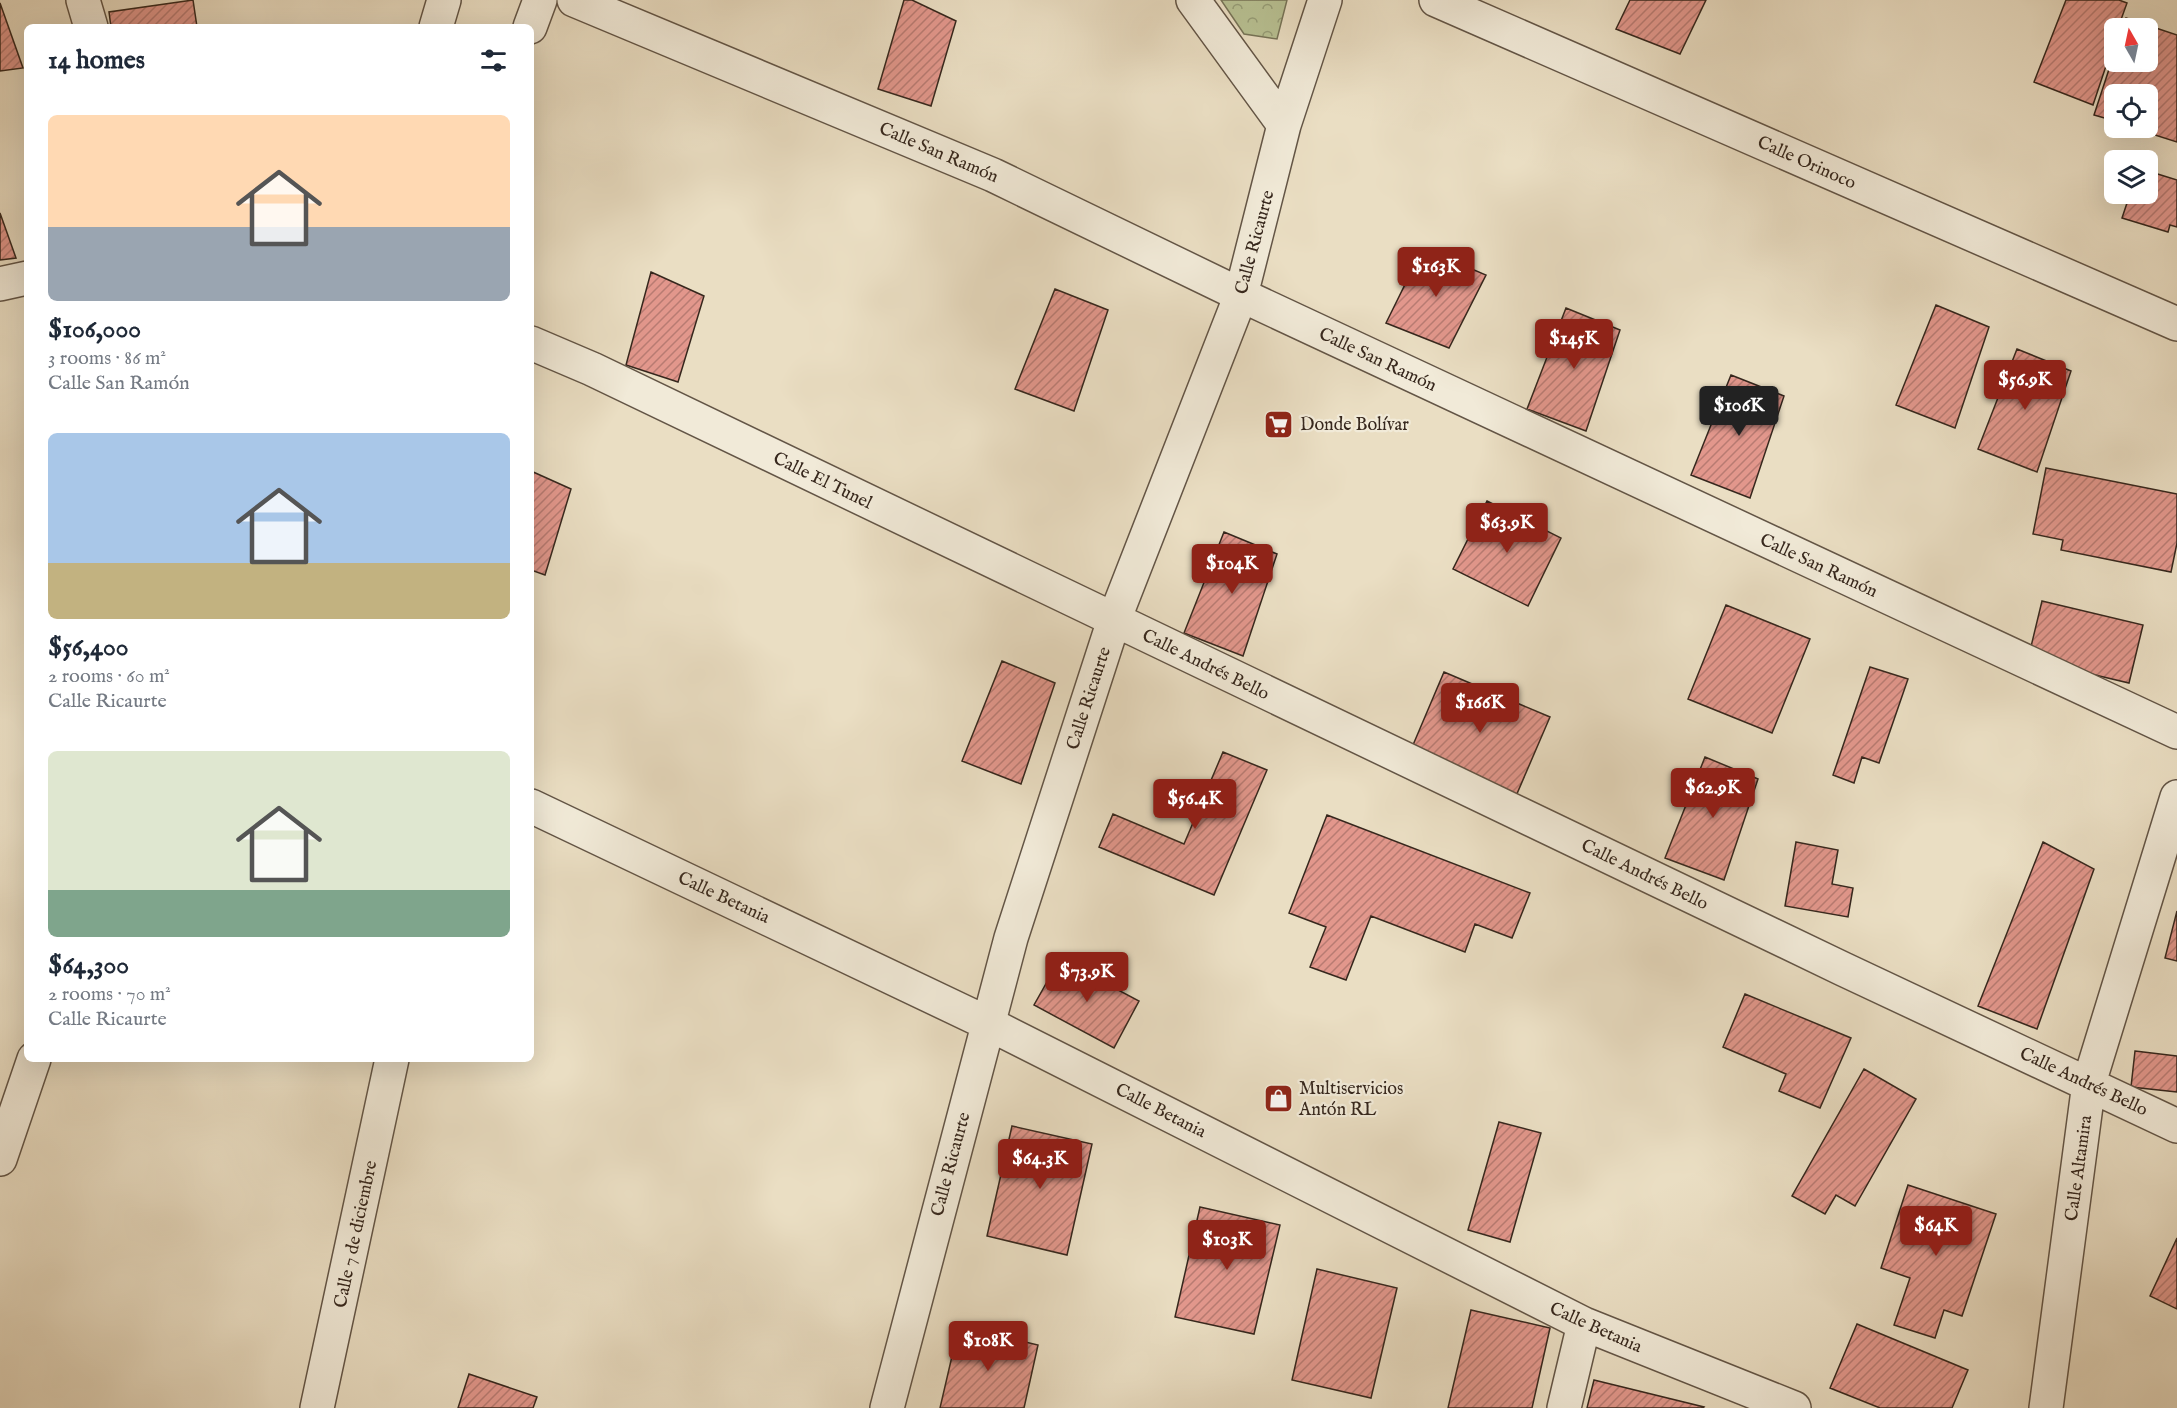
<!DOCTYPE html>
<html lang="en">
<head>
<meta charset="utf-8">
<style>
  body { margin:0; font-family:"IM FELL English",serif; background:#f6f6f7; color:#1f2937; height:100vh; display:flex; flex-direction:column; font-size:22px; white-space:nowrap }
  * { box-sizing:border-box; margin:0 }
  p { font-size:20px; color:#747a83 }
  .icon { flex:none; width:33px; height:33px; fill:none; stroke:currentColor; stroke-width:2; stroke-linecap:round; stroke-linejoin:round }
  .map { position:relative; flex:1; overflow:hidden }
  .panel { position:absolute; left:24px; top:24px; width:510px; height:1038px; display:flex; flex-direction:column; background:#fff; border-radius:9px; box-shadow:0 6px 24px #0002 }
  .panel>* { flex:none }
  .needle { width:39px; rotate:351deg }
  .tools { position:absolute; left:2104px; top:18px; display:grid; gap:12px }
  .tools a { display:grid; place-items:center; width:54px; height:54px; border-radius:9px; background:#fff; box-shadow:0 6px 24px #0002; font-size:30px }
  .price { position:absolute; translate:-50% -51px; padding:0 14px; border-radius:6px; background:#8f2418; color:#fff; font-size:20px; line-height:39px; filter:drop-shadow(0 2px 3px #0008) }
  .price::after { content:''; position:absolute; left:50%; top:36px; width:18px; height:14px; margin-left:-9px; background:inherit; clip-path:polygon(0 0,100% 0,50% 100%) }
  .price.active { background:#222; color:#fff }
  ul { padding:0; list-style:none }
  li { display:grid; align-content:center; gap:12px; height:318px; padding:0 24px }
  li span { display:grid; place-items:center; height:186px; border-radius:9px; color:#555 }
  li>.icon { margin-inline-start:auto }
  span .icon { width:108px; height:108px; fill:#fffc; stroke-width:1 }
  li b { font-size:26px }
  h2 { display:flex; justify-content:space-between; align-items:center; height:72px; padding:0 24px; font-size:26px }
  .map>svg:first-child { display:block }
</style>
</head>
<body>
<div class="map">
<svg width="2177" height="1408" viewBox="0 0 2177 1408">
  <defs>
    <pattern id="park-crowns" width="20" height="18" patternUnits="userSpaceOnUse" patternTransform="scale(1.5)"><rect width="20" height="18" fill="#b8c193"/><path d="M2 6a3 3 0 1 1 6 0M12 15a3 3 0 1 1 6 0" fill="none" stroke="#969d77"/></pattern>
    <pattern id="building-hatch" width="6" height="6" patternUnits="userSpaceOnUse" patternTransform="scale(1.5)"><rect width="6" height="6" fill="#e2978c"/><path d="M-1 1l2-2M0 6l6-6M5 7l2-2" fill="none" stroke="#b87b72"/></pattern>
  </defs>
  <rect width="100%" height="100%" fill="#eadec3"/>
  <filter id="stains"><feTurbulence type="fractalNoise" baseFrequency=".00333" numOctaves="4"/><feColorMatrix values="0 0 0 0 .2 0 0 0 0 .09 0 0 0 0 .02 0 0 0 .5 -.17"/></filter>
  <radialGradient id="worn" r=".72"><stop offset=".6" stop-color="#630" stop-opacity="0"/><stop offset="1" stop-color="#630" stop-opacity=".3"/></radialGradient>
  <path fill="url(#park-crowns)" stroke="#777458" stroke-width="1.5" d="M 1221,0 L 1287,0 L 1277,39 L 1244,34 Z"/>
  <path fill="url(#building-hatch)" stroke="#36271d" stroke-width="1.5" d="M 193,0 L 197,27 L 111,27 L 109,12 Z
    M 904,0 L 912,0 L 956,21 L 931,106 L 878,89 Z
    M 1630,0 L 1706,0 L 1680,54 L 1616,29 Z
    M 2066,0 L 2119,0 L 2127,3 L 2118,28 L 2115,28 L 2115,39 L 2093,105 L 2034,82 Z
    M 0,3 L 23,68 L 0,71 Z
    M 2126,18 L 2177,35 L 2177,142 L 2133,128 L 2148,128 L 2148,94 L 2115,94 L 2115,121 L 2094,115 L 2115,51 L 2115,62 L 2148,62 L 2148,28 L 2122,28 Z
    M 2148,171 L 2177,180 L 2177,227 L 2170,225 L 2168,232 L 2122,218 L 2130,194 L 2148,194 Z
    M 0,213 L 16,258 L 0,260 Z
    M 1423,248 L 1486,275 L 1449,348 L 1386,323 Z
    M 651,272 L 704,296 L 678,382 L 626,365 Z
    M 1055,289 L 1108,310 L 1074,411 L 1015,389 Z
    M 1936,305 L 1989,327 L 1955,428 L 1896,405 Z
    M 1566,308 L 1620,330 L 1586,431 L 1527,409 Z
    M 2017,349 L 2071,371 L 2037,472 L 1978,449 Z
    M 1731,375 L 1784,396 L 1750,498 L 1691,475 Z
    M 2046,468 L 2177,494 L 2177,543 L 2171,572 L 2061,550 L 2063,540 L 2033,534 Z
    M 531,471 L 571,489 L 545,575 L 531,570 Z
    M 1487,501 L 1561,538 L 1528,606 L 1453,569 Z
    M 1224,532 L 1277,554 L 1243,656 L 1184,633 Z
    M 2042,601 L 2143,625 L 2129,683 L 2028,659 Z
    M 1726,605 L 1810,639 L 1772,733 L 1688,699 Z
    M 1002,661 L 1055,683 L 1021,784 L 962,761 Z
    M 1870,667 L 1908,679 L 1879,763 L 1862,757 L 1854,783 L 1833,775 Z
    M 1444,672 L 1550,717 L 1516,796 L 1410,752 Z
    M 1223,752 L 1267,770 L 1214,895 L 1099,847 L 1113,814 L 1184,844 Z
    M 1705,757 L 1758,779 L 1724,880 L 1665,858 Z
    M 1327,815 L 1530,893 L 1512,938 L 1475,924 L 1465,952 L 1371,916 L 1346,980 L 1310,967 L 1326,927 L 1289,913 Z
    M 1796,842 L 1838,850 L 1832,884 L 1853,888 L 1848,917 L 1785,906 Z
    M 2043,842 L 2094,869 L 2037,1029 L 1978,1006 Z
    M 2177,911 L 2177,961 L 2165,958 Z
    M 1060,959 L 1139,1001 L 1114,1048 L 1034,1005 Z
    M 1745,994 L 1851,1038 L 1820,1108 L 1779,1091 L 1786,1074 L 1723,1047 Z
    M 2135,1051 L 2177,1056 L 2177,1092 L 2131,1087 Z
    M 1864,1069 L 1916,1099 L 1855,1206 L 1836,1195 L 1825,1214 L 1792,1196 Z
    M 1499,1122 L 1541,1133 L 1510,1242 L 1468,1230 Z
    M 1012,1126 L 1092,1144 L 1067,1255 L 987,1236 Z
    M 1908,1185 L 1996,1214 L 1962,1316 L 1944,1310 L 1935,1338 L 1894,1325 L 1910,1278 L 1881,1268 Z
    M 1200,1207 L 1280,1225 L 1254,1334 L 1175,1317 Z
    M 2177,1238 L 2177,1309 L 2150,1296 Z
    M 1317,1269 L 1397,1288 L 1371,1398 L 1292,1380 Z
    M 1471,1310 L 1550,1328 L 1532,1408 L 1448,1408 Z
    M 1857,1324 L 1968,1370 L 1952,1408 L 1880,1408 L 1830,1388 Z
    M 959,1326 L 1038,1345 L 1024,1408 L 940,1408 Z
    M 469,1374 L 537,1397 L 533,1408 L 458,1408 Z
    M 1594,1380 L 1704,1407 L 1703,1408 L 1587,1408 Z"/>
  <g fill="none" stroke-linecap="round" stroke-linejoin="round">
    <defs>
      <path id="minor" d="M 83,0 L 91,27
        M 574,0 L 993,175 L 1241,295 L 2177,732
        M 1193,0 L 1284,125
        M 1436,0 L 2177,324
        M 436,27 L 444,0
        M 530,27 L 540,0
        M 0,284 L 27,278
        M 531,343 L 592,369 L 1843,969 L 2177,1126
        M 531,806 L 987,1023 L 1584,1324 L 1794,1408
        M 0,1159 L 34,1059
        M 317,1408 L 392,1059
        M 887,1408 L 1011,938 L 1114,620 L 1241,295 L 1284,125 L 1325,0
        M 1564,1408 L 1584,1324
        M 2046,1408 L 2089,1083 L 2177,797"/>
    </defs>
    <use href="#minor" stroke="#635546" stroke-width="36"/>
    <use href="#minor" stroke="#f1ead8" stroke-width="33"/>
  </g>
  <defs>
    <symbol id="supermarket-square" viewBox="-11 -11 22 22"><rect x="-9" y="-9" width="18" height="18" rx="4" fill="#8f2418" stroke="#f1ead8"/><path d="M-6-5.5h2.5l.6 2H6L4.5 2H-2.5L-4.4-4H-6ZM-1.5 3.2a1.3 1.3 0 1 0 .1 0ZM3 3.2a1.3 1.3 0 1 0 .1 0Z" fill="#fff"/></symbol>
    <symbol id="shop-square" viewBox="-11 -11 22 22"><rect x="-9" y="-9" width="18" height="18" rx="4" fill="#8f2418" stroke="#f1ead8"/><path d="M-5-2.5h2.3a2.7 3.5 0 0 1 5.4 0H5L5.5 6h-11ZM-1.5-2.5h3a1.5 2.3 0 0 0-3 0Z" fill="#fff"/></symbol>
  </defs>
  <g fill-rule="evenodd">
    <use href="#supermarket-square" x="1262" y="408" width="33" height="33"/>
    <use href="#shop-square" x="1262" y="1082" width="33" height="33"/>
  </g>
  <g text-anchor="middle" stroke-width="4.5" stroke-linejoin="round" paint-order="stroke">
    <g font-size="18" fill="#36271d" stroke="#f1ead8">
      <text transform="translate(939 152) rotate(23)" y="6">Calle San Ramón</text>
      <text transform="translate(1807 162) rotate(24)" y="6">Calle Orinoco</text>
      <text transform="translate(1254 242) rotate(-75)" y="6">Calle Ricaurte</text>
      <text transform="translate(1378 359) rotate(25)" y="6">Calle San Ramón</text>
      <text transform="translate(823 480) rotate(26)" y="6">Calle El Tunel</text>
      <text transform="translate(1819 565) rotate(25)" y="6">Calle San Ramón</text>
      <text transform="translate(1206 664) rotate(26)" y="6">Calle Andrés Bello</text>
      <text transform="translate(1088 698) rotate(-72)" y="6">Calle Ricaurte</text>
      <text transform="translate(1645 874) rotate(26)" y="6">Calle Andrés Bello</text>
      <text transform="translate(724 897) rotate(25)" y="6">Calle Betania</text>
      <text transform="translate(2084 1081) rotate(25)" y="6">Calle Andrés Bello</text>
      <text transform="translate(1161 1110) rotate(27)" y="6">Calle Betania</text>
      <text transform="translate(950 1164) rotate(-75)" y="6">Calle Ricaurte</text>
      <text transform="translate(2078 1168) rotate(-82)" y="6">Calle Altamira</text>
      <text transform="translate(355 1234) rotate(-78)" y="6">Calle 7 de diciembre</text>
      <text transform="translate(1596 1327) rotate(24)" y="6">Calle Betania</text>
    </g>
    <g font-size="18" fill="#36271d" stroke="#f1ead8" text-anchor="start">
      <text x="1300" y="430">Donde Bolívar</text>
      <text x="1299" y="1094">Multiservicios<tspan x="1299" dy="21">Antón RL</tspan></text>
    </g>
  </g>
  <rect width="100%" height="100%" filter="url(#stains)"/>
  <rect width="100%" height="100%" fill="url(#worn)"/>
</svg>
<div class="tools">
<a><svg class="needle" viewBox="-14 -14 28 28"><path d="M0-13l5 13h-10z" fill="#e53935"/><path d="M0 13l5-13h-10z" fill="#747a83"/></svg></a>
<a><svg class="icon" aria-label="locate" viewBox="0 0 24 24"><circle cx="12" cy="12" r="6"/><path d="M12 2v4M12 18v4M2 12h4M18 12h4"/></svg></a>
<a><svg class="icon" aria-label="layers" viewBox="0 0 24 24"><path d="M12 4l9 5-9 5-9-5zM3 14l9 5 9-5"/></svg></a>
</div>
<b class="price" style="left:1436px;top:298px">$163K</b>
<b class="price" style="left:1574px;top:370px">$145K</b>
<b class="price" style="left:2025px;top:411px">$56.9K</b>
<b class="price active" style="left:1739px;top:437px">$106K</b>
<b class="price" style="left:1507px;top:554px">$63.9K</b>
<b class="price" style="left:1232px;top:595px">$104K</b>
<b class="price" style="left:1480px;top:734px">$166K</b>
<b class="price" style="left:1713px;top:819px">$62.9K</b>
<b class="price" style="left:1195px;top:830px">$56.4K</b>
<b class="price" style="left:1087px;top:1003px">$73.9K</b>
<b class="price" style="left:1040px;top:1190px">$64.3K</b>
<b class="price" style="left:1936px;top:1257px">$64K</b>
<b class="price" style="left:1227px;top:1271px">$103K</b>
<b class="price" style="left:988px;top:1372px">$108K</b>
<section class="panel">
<h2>14 homes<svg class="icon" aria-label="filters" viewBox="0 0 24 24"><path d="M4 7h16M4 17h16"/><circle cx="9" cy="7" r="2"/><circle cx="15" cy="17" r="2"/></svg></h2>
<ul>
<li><span style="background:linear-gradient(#ffd9b3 60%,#9aa5b1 0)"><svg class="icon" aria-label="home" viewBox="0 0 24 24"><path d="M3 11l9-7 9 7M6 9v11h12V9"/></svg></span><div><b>$106,000</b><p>3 rooms · 86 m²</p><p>Calle San Ramón</p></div></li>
<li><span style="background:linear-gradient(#a9c7e8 70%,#c2b280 0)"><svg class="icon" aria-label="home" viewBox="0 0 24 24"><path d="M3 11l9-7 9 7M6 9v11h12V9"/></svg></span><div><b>$56,400</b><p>2 rooms · 60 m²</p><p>Calle Ricaurte</p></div></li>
<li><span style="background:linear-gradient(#dfe7d0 75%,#7fa58c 0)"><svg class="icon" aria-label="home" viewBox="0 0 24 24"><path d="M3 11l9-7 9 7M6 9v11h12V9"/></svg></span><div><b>$64,300</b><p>2 rooms · 70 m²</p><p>Calle Ricaurte</p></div></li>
</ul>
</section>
</div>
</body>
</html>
